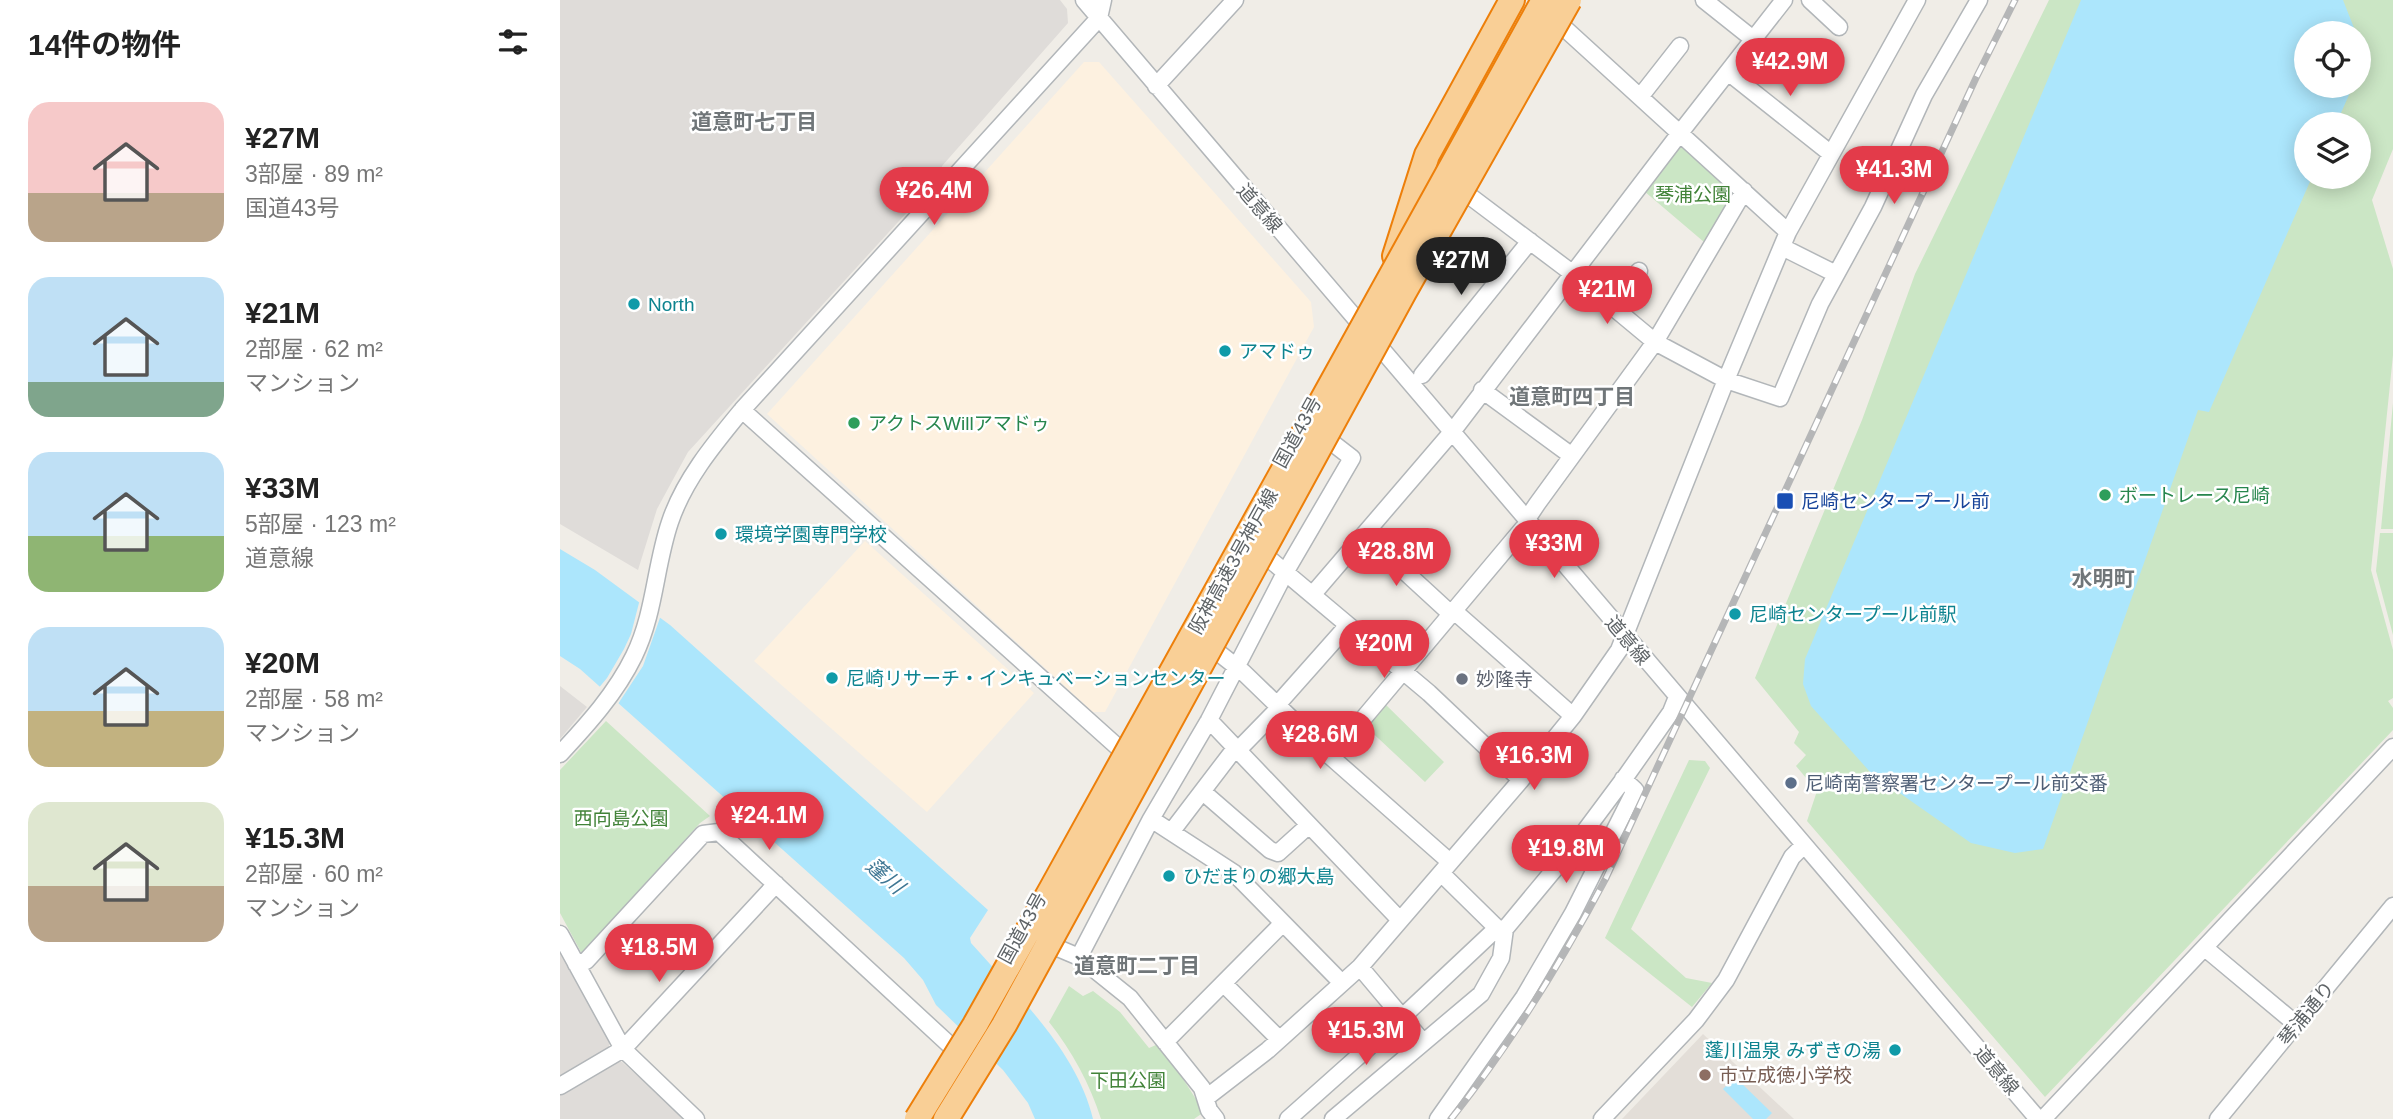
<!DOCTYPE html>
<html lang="ja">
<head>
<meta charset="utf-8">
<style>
  body { margin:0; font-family:Helvetica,"Noto Sans JP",sans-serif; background:#f6f6f6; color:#222; height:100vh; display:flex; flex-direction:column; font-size:26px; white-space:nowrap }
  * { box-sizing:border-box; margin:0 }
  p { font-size:23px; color:#767676 }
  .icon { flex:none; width:38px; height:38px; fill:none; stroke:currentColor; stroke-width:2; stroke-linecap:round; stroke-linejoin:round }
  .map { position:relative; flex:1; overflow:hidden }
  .side { display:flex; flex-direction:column; background:#fff; width:560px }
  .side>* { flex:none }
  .fabs { position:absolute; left:1734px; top:21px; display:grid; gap:14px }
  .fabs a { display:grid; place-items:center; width:77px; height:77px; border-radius:50%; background:#fff; box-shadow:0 4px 18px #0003; font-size:35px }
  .price { position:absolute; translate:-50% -60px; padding:0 16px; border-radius:24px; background:#e33b4a; color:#fff; font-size:23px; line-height:46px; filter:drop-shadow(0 2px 4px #0008) }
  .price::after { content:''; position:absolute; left:50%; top:42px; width:21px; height:16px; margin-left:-10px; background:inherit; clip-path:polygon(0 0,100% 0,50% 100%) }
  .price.active { background:#222; color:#fff }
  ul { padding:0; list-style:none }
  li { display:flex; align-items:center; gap:21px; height:175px; padding:0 28px }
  li span { display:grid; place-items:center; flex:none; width:196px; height:140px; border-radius:21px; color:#555 }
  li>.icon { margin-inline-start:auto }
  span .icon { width:84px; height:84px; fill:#fffc; stroke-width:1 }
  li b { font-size:30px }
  h2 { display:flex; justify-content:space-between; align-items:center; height:84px; padding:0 28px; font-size:30px }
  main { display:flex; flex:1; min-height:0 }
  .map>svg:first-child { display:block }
</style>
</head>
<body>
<main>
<section class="side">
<h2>14件の物件<svg class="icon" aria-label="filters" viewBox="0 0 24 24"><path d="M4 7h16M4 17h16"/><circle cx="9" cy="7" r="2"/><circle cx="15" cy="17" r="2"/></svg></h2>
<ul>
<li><span style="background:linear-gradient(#f6c9c9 65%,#b9a48a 0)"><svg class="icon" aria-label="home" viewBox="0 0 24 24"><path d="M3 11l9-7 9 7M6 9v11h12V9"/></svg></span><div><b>¥27M</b><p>3部屋 · 89 m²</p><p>国道43号</p></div></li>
<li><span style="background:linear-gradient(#bfe0f5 75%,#7fa58c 0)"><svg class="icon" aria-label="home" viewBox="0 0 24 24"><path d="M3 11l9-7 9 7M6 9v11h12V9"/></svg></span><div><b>¥21M</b><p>2部屋 · 62 m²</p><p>マンション</p></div></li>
<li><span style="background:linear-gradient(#bfe0f5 60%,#8fb573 0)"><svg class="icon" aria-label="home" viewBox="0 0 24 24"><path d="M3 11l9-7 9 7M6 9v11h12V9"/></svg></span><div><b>¥33M</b><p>5部屋 · 123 m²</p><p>道意線</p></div></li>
<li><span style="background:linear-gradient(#bfe0f5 60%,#c2b280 0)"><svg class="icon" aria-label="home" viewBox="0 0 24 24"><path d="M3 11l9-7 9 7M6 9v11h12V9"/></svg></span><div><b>¥20M</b><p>2部屋 · 58 m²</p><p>マンション</p></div></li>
<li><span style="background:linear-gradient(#dfe7d0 60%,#b9a48a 0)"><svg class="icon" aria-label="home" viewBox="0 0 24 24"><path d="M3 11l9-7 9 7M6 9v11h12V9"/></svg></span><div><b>¥15.3M</b><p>2部屋 · 60 m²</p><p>マンション</p></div></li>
</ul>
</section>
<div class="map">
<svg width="1833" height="1119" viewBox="0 0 1833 1119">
  <rect width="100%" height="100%" fill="#f0ede7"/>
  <path fill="#fdf1e0" d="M 524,62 L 539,62 L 751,302 L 754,327 L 545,712 L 533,712 L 207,414 Z
    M 305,541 L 474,693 L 367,812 L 194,661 Z"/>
  <path fill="#dfdcd9" d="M 0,0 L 500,0 L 507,9 L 508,23 L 382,166 L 381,175 L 128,452 L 97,509 L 78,570 L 0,524 Z
    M 0,686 L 27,707 L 0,739 Z
    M 0,944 L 51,1038 L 48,1049 L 0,1077 Z
    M 56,1061 L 62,1062 L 126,1119 L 0,1119 L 0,1094 Z"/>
  <path fill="#e3ded8" d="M 1143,1034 L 1234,1119 L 1062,1119 Z"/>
  <path fill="#cbe6c5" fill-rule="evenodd" d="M 1489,0 L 1833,0 L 1833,149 L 1812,200 L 1833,269 L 1833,355 L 1811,570 L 1833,650 L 1833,698 L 1828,701 L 1833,708 L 1833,730 L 1485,1097 L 1247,821 L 1257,791 L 1236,766 L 1246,755 L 1234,743 L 1239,732 L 1195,678 L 1302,420 L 1355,274 ZM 1746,33 L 1799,33 L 1799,86 L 1746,86 ZM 1746,124 L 1799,124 L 1799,177 L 1746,177 Z
    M 1126,147 L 1172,188 L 1172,196 L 1144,242 L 1084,191 L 1117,148 Z
    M 1833,403 L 1833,529 L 1821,529 Z
    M 1820,533 L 1833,533 L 1833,635 L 1816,571 Z
    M 822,701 L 884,762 L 865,782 L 803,724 Z
    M 46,721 L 150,816 L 140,823 L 22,954 L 0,913 L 0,770 Z
    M 1129,760 L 1145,761 L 1150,768 L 1071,929 L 1126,978 L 1152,983 L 1132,1007 L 1045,938 Z
    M 509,986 L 523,996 L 533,991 L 560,1012 L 589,1048 L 596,1045 L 620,1074 L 644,1112 L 634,1119 L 541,1119 C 530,1084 512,1051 489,1022 Z"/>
  <path fill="#ace6fc" d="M 1521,0 L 1783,0 L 1796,33 L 1746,33 L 1746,86 L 1793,86 L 1776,124 L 1746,124 L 1746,177 L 1752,177 L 1649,412 L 1638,410 L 1483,849 L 1455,853 L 1411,843 L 1311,773 L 1251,706 L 1243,684 L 1245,659 Z
    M 0,549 L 35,570 L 110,625 L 428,910 L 410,938 L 411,943 C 456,994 517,1051 533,1119 L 475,1119 L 468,1103 L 443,1070 L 376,1005 L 363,980 L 344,958 L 20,669 L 0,656 Z
    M 1175,1077 L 1212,1113 L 1206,1119 L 1193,1119 L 1163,1089 Z"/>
  <path fill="#f0ede7" d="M 80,599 L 101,615 L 83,666 L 56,707 L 37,690 L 47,678 L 64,649 L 71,634 Z"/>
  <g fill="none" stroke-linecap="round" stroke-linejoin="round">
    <defs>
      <path id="minor" d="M 524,0 L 1478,1119
        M 1144,0 L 1193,39
        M 1250,0 L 1279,27
        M 1001,25 L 1228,232
        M 1168,72 L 1270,153
        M 596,86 L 675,0
        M 1080,97 L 1120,46
        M 907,194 L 1012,273 L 1095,342 L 1166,380 L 1220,398 L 1260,304 L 1313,207 L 1364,95 L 1419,0
        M 1222,247 L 1276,274
        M 1052,306 L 1079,271
        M 862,375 L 970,241
        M 922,390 L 1012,456
        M 182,410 L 561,750
        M 805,535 L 891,614
        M 707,557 L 869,693 L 961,780
        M 753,594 L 892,432 L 1120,133 L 1224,0
        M 894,611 L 1013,716
        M 655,650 L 683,672 L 771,757 L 890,862
        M 717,705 L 788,625
        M 649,720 L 840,920
        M 0,754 C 28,724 56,693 74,656 C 95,613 95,566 110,522 C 124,480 154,444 182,410 L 539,18 L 543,0
        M 771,757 L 965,526 L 967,519 L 977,504 L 1095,342 L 1184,191
        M 643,792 L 710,850 L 718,853 L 749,825
        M 591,819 L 674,873 L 782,983
        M 612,831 L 670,755 L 678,750 L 720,707
        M 881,873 L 937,928 L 945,929
        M 0,934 L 63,1049 L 216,884
        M 493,946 L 519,957 L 570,998 L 642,1088 L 649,1110 L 656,1119
        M 1645,948 L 1736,1024
        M 519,957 L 591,819 L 649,720 L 726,571 L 792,458 L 770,441
        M 16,964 L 26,961 L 143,834 L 159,832 L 394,1049
        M 800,967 L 863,1042
        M 664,984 L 719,1039
        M 605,1042 L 723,923
        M 0,1086 L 63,1049 L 136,1119
        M 646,1098 L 708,1050 L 800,967 L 961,780 L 1013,716 L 1059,650 L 1166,380 L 1228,232 L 1357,0
        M 728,1119 L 837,1022 L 937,928
        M 773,1119 L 921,994 L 941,958 L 945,929 L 1013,847 L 1066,776 L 1111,712 L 1117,697
        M 878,1119 L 964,997 L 1013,913 L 1075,790 L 1063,779
        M 1042,1119 L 1136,1020 L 1166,980 L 1232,857 L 1243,846
        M 1483,1119 L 1833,747
        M 1658,1119 L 1833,906"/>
      <path id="highway" d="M 835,256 L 867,155 L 952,0"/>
    </defs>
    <use href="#minor" stroke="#b2b6b9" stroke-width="19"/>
    <use href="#highway" stroke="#ed7f0a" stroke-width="28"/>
    <use href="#minor" stroke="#fff" stroke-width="16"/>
    <use href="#highway" stroke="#f9cf96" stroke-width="24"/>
    <defs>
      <path id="rail" d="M 891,1119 C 951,1044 1001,963 1046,878 L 1416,78 L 1455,0"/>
    </defs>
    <use href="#rail" stroke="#b5b6b7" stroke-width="7"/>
    <use href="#rail" stroke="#fff" stroke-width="4.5" stroke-dasharray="13" stroke-linecap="butt"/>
    <defs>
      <path id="highway-bridge" d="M 357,1119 L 415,1025 L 491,890 L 984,0
        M 386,1119 L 444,1025 L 844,292 L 1009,0"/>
    </defs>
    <use href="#highway-bridge" stroke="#ed7f0a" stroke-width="28" stroke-linecap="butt"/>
    <use href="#highway-bridge" stroke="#f9cf96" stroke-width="24"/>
  </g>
  <g fill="#0f9aa8" stroke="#fff" stroke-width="2.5">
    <circle cx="74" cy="304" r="7"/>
    <circle cx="665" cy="351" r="7"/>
    <circle cx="161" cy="534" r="7"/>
    <circle cx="1175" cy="614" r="7"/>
    <circle cx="272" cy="678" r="7"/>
    <circle cx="609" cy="876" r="7"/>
    <circle cx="1335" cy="1050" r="7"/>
  </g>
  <g fill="#2e9e5b" stroke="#fff" stroke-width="2.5">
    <circle cx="294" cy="423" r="7"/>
    <circle cx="1545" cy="495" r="7"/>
  </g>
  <rect fill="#1a4fb4" stroke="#fff" stroke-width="2.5" x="1216" y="492" width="18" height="18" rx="3.5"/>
  <circle fill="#6b7280" stroke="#fff" stroke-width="2.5" cx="902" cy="679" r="7"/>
  <circle fill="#5c6f8a" stroke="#fff" stroke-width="2.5" cx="1231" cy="783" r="7"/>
  <circle fill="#8d6e63" stroke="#fff" stroke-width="2.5" cx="1145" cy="1075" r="7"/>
  <g text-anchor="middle" stroke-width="5" stroke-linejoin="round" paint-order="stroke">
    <g font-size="19" fill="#428339" stroke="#fff">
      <text x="1133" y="201">琴浦公園</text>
      <text x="61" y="825">西向島公園</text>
      <text x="568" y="1087">下田公園</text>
    </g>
    <g font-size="19" fill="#5f6467" stroke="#fff">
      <text transform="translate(700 208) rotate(49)" y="7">道意線</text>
      <text transform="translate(737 432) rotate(-61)" y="7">国道43号</text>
      <text transform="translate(673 561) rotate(-61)" y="7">阪神高速3号神戸線</text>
      <text transform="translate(1068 640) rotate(50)" y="7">道意線</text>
      <text transform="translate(462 928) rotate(-61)" y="7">国道43号</text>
      <text transform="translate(1746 1013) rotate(-51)" y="7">琴浦通り</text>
      <text transform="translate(1437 1070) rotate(50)" y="7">道意線</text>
    </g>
    <g font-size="19" fill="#0d838f" stroke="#fff" text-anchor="start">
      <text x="88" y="311">North</text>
      <text x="679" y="358">アマドゥ</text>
      <text x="175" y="541">環境学園専門学校</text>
      <text x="1189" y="621">尼崎センタープール前駅</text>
      <text x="286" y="685">尼崎リサーチ・インキュベーションセンター</text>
      <text x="623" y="883">ひだまりの郷大島</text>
      <text x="1321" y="1057" text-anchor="end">蓬川温泉 みずきの湯</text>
    </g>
    <g font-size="19" fill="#27864d" stroke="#fff" text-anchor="start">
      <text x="308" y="430">アクトスWillアマドゥ</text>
      <text x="1559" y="502">ボートレース尼崎</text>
    </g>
    <g font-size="19" fill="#164399" stroke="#fff" text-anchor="start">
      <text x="1241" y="508">尼崎センタープール前</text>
    </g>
    <g font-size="19" fill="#5b616d" stroke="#fff" text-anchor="start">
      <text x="916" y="686">妙隆寺</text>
    </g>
    <g font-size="19" fill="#4e5e75" stroke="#fff" text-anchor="start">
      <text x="1245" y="790">尼崎南警察署センタープール前交番</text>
    </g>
    <g font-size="19" fill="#785e54" stroke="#fff" text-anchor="start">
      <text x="1159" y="1082">市立成徳小学校</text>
    </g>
    <g font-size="21" font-weight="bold" fill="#707679" stroke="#fff">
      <text x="194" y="129">道意町七丁目</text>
      <text x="1012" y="404">道意町四丁目</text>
      <text x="1543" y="586">水明町</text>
      <text x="577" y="973">道意町二丁目</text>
    </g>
    <g font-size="21" font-style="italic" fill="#3f7794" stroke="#fff">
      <text transform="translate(325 876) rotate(41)" y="7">蓬川</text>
    </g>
  </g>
</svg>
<div class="fabs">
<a><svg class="icon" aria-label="locate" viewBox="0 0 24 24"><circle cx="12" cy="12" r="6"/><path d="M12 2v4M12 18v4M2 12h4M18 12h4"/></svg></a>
<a><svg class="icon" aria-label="layers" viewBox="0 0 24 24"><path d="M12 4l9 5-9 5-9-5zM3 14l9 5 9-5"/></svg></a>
</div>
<b class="price" style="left:1230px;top:98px">¥42.9M</b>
<b class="price" style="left:1334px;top:206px">¥41.3M</b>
<b class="price" style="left:374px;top:227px">¥26.4M</b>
<b class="price active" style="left:901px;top:297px">¥27M</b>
<b class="price" style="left:1047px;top:326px">¥21M</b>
<b class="price" style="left:994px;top:580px">¥33M</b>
<b class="price" style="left:836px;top:588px">¥28.8M</b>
<b class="price" style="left:824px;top:680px">¥20M</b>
<b class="price" style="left:760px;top:771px">¥28.6M</b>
<b class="price" style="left:974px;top:792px">¥16.3M</b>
<b class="price" style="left:209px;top:852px">¥24.1M</b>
<b class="price" style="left:1006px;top:885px">¥19.8M</b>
<b class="price" style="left:99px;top:984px">¥18.5M</b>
<b class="price" style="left:806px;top:1067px">¥15.3M</b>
</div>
</main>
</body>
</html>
